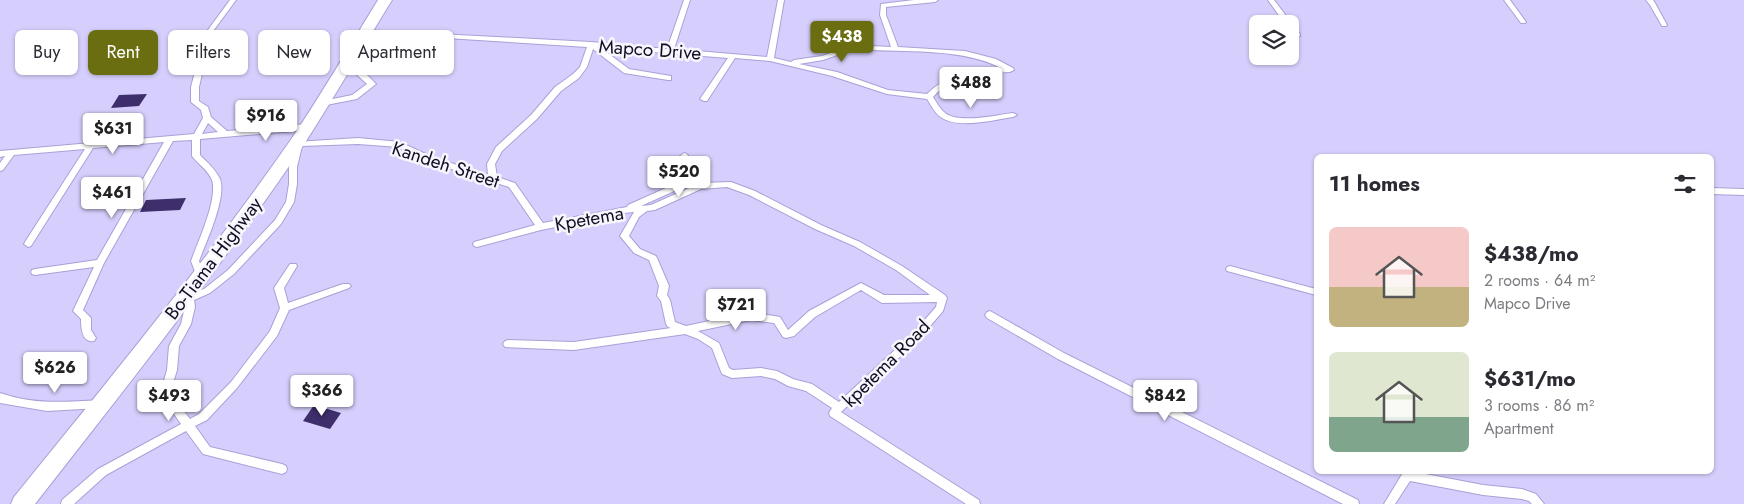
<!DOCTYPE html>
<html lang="en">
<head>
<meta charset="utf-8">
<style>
  body { margin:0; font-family:Jost,sans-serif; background:#f2f2f3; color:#2b2b33; height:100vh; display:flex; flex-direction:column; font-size:19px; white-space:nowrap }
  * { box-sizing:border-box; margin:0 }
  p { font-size:16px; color:#7c7c81 }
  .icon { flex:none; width:28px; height:28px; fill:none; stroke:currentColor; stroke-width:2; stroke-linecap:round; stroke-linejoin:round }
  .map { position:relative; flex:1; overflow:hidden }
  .panel { position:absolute; left:1314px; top:154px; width:400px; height:320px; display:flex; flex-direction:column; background:#fff; border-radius:8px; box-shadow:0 1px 4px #0004 }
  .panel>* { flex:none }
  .guide { position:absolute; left:15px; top:30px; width:475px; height:45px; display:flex; gap:10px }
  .controls { position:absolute; left:1249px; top:15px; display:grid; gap:10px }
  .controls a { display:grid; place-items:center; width:50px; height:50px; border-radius:8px; background:#fff; box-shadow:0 1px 4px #0004; font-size:25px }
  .price { position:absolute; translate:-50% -42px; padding:0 11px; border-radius:5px; background:#fff; color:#222; font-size:16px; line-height:32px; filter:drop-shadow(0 1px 2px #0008) }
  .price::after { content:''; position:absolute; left:50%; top:30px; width:15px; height:11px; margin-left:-8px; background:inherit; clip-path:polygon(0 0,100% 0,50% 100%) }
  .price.current { background:#6a6e11; color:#fff }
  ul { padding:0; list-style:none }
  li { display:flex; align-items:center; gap:15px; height:125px; padding:0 15px }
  li span { display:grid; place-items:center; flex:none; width:140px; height:100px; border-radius:8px; color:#555 }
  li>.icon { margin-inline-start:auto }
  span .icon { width:60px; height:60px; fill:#fffc; stroke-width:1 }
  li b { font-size:21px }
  h2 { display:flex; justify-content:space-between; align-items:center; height:60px; padding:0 15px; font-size:21px }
  .tag { padding:0 18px; border-radius:8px; background:#fff; box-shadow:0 1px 4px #0004; font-size:18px; line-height:45px }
  .tag.current { background:#6a6e11; color:#fff }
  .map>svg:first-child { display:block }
</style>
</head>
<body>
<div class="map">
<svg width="1744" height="504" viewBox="0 0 1744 504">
  <rect width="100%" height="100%" fill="#d6cffd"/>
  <path fill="#3e2e6b" d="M 147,94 L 139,106 L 111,108 L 119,95 Z
    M 186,198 L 180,210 L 140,212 L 146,200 Z
    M 314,405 L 341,413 L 330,429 L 303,421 Z"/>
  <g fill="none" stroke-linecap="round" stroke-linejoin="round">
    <defs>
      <path id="street" d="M 230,0 L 236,0 L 211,34 L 199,87 L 199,101 L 208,107 L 211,117 L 227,131 L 306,124 L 310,127 L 306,130 L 200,139 L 200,155 C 207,162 216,170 220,179 C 227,198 206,242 199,261 L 205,277 L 204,279 L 198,279 L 197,277 L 191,261 C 198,242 218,199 212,180 C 208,170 198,164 192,156 L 192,140 L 173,141 L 104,263 L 83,310 L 91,318 L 91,330 L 96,338 L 94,341 C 82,343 81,328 81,319 L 73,311 L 94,267 L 35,275 L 32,274 L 31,272 L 32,270 L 35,269 L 97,260 L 164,142 L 93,148 L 31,246 L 28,247 L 24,244 L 25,242 L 85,149 L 14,155 L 3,170 L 0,171 L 0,163 L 5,156 L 0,157 L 0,151 L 194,134 L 203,118 L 201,110 L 191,102 L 191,87 L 205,34 ZM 208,123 L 218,132 L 202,134 Z
        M 684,0 L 690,0 L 674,49 L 767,57 L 778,0 L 784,0 L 774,58 L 791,62 L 794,60 L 822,56 L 845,48 L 871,46 L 891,47 L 880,15 L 881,4 L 914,0 L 938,0 L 935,2 L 886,7 L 886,15 L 898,47 L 965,51 L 996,59 L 1013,68 L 1014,70 L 1010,72 C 982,73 953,75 933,97 C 937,103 940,109 945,113 C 960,124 996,115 1013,113 L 1017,115 L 1013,117 C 993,120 960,129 942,118 C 935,114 931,105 927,99 L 887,94 L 832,76 L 770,61 L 735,58 L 707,101 L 704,101 L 700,99 L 728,58 L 601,48 L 629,69 L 671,76 L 671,80 L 668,80 L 624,73 L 593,49 L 587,67 L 579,78 L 561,91 L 537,119 L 502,151 L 495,164 L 497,177 L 515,183 L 543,223 L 627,207 L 628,205 L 677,183 L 684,163 L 680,156 L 684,153 L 687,154 L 692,163 L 683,187 L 641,206 L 651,205 L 700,183 L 731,182 L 755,191 L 821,225 L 860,242 L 902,266 L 945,295 L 947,298 L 943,311 L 920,338 L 841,412 L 979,500 L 980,504 L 966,504 L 830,416 L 829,413 L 832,408 L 806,391 L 788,386 L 775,379 L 761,376 L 732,378 L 722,374 L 712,348 L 698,339 L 685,334 L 574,350 L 505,347 L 503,344 L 505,341 L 508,340 L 574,342 L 671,328 L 668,327 L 666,324 L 661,301 L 657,296 L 659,286 L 649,260 L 634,253 L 620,236 L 634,212 L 624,213 L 541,230 L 477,247 L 474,246 L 473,244 L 474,242 L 535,225 L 509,187 L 426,161 L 399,147 L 358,144 L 302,146 L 297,167 L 297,184 L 294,202 L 281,224 L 234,274 L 210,293 L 194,300 L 195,307 L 191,324 L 179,346 L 177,370 L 170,393 L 190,419 L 199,414 L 231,382 L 270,331 L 280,308 L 274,288 L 290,264 L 296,264 L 297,266 L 284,288 L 288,303 L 343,284 L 349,284 L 351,286 L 349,288 L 289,310 L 277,336 L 237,388 L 207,420 L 195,426 L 210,447 L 282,464 L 286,466 L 287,469 L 286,472 L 282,474 L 203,454 L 186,431 L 106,475 L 74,504 L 61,504 L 62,500 L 98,469 L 181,424 L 160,394 L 167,370 L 169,346 L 181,324 L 185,307 L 185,302 L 182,302 L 180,299 L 182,296 L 204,289 L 228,270 L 275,220 L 286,202 L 289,184 L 289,167 L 296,142 L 358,138 L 400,142 L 432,157 L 488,175 L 487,164 L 496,147 L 531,115 L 555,87 L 573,74 L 580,67 L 587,47 L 366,33 L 364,32 L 364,30 L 591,42 L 667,49 ZM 871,50 C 912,52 965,49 1001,68 C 974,70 947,74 927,94 L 888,90 L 837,72 L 799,64 L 823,60 L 846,52 ZM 727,187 L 749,195 L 815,229 L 854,246 L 896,270 L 930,295 L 884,295 L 861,283 L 809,311 L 788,330 L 780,317 L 751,312 L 686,326 L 675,322 L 670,300 L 667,295 L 669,286 L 657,258 L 656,256 L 640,249 L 629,236 L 639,217 L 647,211 L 655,210 L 701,189 ZM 861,290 L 882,303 L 937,302 L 936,307 L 914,332 L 839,402 L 812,384 L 793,379 L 777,371 L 761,368 L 733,370 L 729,368 L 719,343 L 698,331 L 751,320 L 774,323 L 783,337 L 786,338 L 794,336 L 815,317 Z
        M 1268,0 L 1274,0 L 1300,34 L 1300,36 L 1296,36 L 1290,30 L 1290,24 L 1285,24 Z
        M 1504,0 L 1510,0 L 1526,22 L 1525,23 L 1521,23 Z
        M 1646,0 L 1653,0 L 1655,3 L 1667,25 L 1666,26 L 1662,26 L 1650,5 Z
        M 342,64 C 356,64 367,74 376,84 L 357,99 L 321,106 L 318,106 L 317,104 L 318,102 L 352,95 L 367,84 L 355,73 L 342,68 Z
        M 1711,188 L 1744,189 L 1744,195 L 1711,194 Z
        M 1230,266 L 1316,289 L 1316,295 L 1227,271 L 1226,269 L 1227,267 Z
        M 990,311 L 1064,353 L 1358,500 L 1359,504 L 1343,504 L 1058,359 L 987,318 L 985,315 L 987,312 Z
        M 0,393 C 34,405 65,402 100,400 L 104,401 L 105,404 L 104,407 L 100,408 L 47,411 L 0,403 Z
        M 1404,471 L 1415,471 L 1415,472 L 1483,485 L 1522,489 L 1536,494 L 1544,504 L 1532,504 L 1529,501 L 1522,499 L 1483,495 L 1410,481 L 1395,504 L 1384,504 Z"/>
      <path id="highway" d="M 378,0 L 392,0 C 361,50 333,100 301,149 C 218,271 126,388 35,504 L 11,504 L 14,497 C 109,380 204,264 290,141 C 321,95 349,47 378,0 Z"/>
    </defs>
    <use href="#street" stroke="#a9a0d7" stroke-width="2"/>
    <use href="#highway" stroke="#a9a0d7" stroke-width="2"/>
    <use href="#street" fill="#fff" fill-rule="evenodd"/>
    <use href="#highway" fill="#fff" fill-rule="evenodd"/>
  </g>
  <g text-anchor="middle" stroke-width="5" stroke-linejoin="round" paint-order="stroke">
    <g font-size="19" fill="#120e22" stroke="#f6f6fc">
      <text transform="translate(650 49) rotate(4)" y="7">Mapco Drive</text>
      <text transform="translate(446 164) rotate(18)" y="7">Kandeh Street</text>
      <text transform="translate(589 218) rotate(-10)" y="7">Kpetema</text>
      <text transform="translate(213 258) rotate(-53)" y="7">Bo-Tiama Highway</text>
      <text transform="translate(886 363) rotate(-45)" y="7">kpetema Road</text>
    </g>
  </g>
</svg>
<div class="controls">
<a><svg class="icon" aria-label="layers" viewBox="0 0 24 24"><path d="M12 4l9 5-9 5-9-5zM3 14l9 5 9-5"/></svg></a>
</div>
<b class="price current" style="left:842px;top:63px">$438</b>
<b class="price" style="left:971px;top:109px">$488</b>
<b class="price" style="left:266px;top:142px">$916</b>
<b class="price" style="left:113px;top:155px">$631</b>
<b class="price" style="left:679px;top:198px">$520</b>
<b class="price" style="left:112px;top:219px">$461</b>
<b class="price" style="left:736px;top:331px">$721</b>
<b class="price" style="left:55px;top:394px">$626</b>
<b class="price" style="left:322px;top:417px">$366</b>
<b class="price" style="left:169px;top:422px">$493</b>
<b class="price" style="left:1165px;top:422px">$842</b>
<div class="guide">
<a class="tag">Buy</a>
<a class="tag current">Rent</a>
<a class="tag">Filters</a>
<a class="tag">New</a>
<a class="tag">Apartment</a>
</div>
<section class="panel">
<h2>11 homes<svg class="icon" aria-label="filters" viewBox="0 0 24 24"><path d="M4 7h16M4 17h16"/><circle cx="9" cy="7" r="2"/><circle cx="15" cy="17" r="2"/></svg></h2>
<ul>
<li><span style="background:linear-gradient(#f6c9c9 60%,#c2b280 0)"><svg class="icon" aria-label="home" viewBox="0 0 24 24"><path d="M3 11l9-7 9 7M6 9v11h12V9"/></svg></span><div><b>$438/mo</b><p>2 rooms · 64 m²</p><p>Mapco Drive</p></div></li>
<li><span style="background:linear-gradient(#dfe7d0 65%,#7fa58c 0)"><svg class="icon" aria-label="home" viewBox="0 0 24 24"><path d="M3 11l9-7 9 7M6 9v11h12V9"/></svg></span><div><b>$631/mo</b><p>3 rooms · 86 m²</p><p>Apartment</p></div></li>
</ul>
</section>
</div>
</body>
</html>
